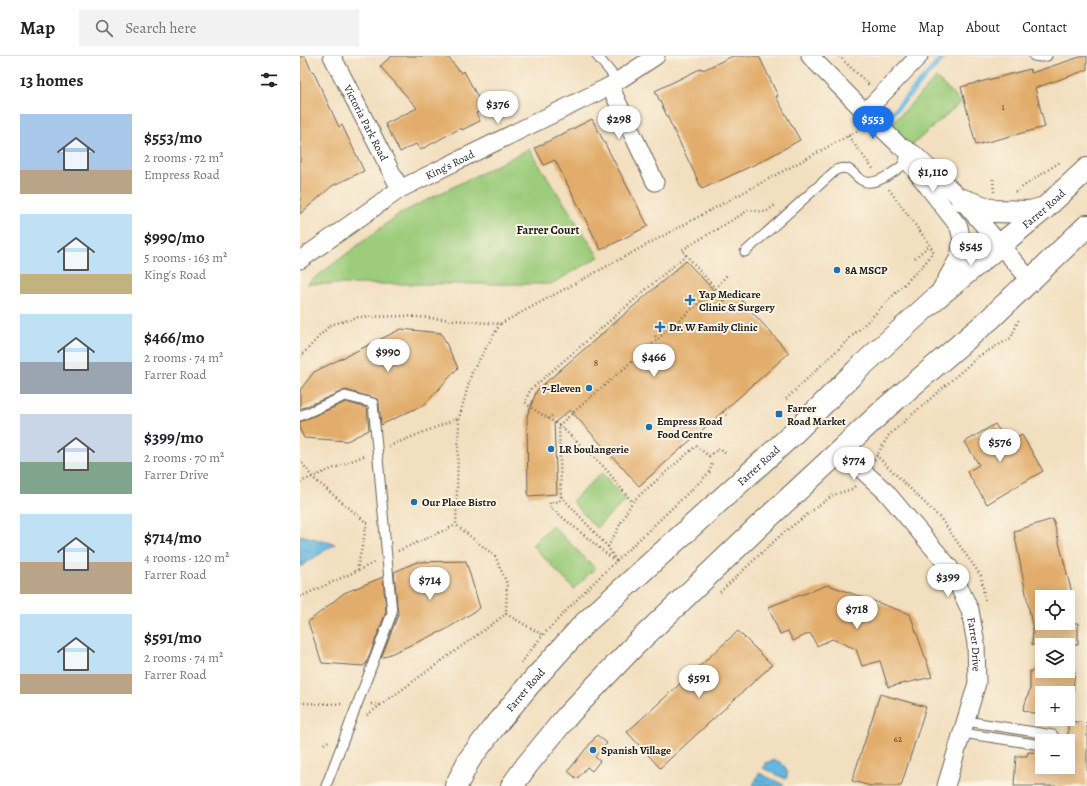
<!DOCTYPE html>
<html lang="en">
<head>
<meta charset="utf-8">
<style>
  body { margin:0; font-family:Alegreya,serif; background:#f2f2f2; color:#202124; height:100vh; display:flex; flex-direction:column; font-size:15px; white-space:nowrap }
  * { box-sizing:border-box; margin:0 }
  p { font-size:13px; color:#757577 }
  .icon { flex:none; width:22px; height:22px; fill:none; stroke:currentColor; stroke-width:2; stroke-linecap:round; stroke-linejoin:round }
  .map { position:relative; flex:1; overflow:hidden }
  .side { display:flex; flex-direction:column; background:#fff; width:300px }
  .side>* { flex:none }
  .buttons { position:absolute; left:735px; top:534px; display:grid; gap:8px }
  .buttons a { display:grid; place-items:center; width:40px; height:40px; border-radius:0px; background:#fff; box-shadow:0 2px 10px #0003; font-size:20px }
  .price { position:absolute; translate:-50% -34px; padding:0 9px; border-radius:14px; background:#fff; color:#222; font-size:13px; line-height:26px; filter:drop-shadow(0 1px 2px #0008) }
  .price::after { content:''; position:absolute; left:50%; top:24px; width:12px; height:9px; margin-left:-6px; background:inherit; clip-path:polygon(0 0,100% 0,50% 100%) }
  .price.selected { background:#1a73e8; color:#fff }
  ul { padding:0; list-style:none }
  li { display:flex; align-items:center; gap:12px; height:100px; padding:0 20px }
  li span { display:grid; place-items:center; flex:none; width:112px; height:80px; border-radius:0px; color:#555 }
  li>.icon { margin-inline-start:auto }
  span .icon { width:48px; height:48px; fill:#fffc; stroke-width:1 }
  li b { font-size:17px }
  h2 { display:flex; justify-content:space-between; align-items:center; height:48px; padding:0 20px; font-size:17px }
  header { display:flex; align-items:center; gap:24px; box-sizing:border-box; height:56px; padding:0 20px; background:#fff; border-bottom:1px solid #e0e0e0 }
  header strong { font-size:19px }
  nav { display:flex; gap:22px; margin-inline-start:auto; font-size:14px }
  .search { width:280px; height:36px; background:#f2f2f2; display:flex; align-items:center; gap:10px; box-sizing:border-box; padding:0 14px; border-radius:0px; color:#757577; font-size:15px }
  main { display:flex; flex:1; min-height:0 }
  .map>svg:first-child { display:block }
</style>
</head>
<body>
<header>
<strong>Map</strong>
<div class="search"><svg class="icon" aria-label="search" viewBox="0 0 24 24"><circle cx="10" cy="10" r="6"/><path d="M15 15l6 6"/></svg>Search here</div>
<nav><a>Home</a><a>Map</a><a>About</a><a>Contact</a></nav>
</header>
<main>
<section class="side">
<h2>13 homes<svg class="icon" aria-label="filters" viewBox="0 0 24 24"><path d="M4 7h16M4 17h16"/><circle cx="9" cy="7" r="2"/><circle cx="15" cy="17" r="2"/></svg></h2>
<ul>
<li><span style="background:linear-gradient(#a9c7e8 70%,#b9a48a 0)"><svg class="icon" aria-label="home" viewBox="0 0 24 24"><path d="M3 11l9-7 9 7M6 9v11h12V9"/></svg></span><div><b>$553/mo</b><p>2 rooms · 72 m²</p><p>Empress Road</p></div></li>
<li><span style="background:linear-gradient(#bfe0f5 75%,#c2b280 0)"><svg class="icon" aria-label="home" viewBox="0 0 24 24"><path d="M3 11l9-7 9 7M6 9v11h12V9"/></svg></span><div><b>$990/mo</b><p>5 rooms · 163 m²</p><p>King's Road</p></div></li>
<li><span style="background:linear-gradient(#bfe0f5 60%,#9aa5b1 0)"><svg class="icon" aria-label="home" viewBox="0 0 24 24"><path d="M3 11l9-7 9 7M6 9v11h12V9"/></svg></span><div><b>$466/mo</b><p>2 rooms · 74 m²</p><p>Farrer Road</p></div></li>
<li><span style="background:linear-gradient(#c9d6e8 60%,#7fa58c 0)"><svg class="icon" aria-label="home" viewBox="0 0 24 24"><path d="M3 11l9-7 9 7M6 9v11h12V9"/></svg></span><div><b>$399/mo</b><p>2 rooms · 70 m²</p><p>Farrer Drive</p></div></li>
<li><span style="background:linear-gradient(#bfe0f5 60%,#b9a48a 0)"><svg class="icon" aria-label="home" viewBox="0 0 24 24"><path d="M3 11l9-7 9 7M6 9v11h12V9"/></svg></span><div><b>$714/mo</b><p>4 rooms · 120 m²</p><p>Farrer Road</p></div></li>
<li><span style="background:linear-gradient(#bfe0f5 75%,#b9a48a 0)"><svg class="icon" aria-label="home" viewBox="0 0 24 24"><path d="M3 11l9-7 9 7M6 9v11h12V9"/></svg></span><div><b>$591/mo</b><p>2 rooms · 74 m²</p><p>Farrer Road</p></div></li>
</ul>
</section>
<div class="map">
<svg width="787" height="730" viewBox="0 0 787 730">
  <defs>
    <pattern id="water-ripples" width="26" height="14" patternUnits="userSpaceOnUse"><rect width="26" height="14" fill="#64b7e0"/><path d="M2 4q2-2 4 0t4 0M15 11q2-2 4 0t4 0" fill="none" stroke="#5294b5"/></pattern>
  </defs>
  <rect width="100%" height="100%" fill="#fcf5e5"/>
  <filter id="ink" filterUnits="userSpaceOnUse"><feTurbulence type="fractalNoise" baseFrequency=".025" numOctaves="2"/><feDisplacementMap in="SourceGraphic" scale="8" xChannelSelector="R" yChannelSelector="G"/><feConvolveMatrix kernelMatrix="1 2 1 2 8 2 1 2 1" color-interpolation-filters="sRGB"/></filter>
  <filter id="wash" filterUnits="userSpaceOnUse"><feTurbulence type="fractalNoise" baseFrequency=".012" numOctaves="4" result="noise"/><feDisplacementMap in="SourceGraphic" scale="16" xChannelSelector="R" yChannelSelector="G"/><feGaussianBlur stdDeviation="0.9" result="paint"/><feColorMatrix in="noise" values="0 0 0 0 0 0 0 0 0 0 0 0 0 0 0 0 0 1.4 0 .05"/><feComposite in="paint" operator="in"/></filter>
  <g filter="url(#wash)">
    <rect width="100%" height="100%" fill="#f2dfbf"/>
    <path fill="#9ccc7b" stroke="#5c744c" d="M 636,22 L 661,46 L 610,91 L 587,73 Z
      M 229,93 L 299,201 L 251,228 L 7,228 L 99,158 Z
      M 302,417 L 326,444 L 296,472 L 272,445 Z
      M 252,469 L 295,512 L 274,533 L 232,489 Z"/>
    <path fill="url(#water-ripples)" stroke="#406a7e" d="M 0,479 L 35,488 L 0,511 Z
      M 474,704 C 483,706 490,714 486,723 L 463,712 L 465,707 Z
      M 459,717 L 484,729 L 484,730 L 453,730 Z"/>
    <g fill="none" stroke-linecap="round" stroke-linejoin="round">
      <path stroke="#64b7e0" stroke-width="5" d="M 588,62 L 644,0"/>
    </g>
    <g id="blocks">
      <path fill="#e2ad6c" d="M 0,0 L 5,0 L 12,16 L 13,15 L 39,71 L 42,69 L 64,115 L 32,130 L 0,158 Z
        M 92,0 L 147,0 L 161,17 L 164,15 L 184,53 L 176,57 L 180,65 L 162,74 L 161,72 L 120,94 L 116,88 L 100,96 L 85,68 L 117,52 L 80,10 Z
        M 433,0 L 459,0 L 478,40 L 476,41 L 500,84 L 460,106 L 402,133 L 355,35 L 402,12 L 403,14 Z
        M 783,0 L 787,0 L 787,14 L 735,32 L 745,71 L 676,89 L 661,31 L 730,13 L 731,17 Z
        M 292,63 L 348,170 L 301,194 L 255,104 L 244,109 L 235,92 Z
        M 386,205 L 425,246 L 435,237 L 489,297 L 339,430 L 270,354 L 254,367 L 257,438 L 228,440 L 227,360 L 237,334 Z
        M 101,273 L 141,277 L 158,312 L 125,348 L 81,369 L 79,346 L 77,343 L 46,334 L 43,335 L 0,353 L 0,334 L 14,316 Z
        M 46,346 L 67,352 L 69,374 L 47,385 L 4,382 L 0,374 L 0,366 Z
        M 695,368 L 708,388 L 722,379 L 743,415 L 687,448 L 667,416 L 679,409 L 665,386 Z
        M 753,463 L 773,541 L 742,541 L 742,567 L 778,567 L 778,589 L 732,589 L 733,574 L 714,475 Z
        M 166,505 L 180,552 L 145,574 L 81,602 L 98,559 L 94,516 L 117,506 Z
        M 83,521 L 86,556 L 66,608 L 63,610 L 22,607 L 8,566 L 44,537 Z
        M 528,529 L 610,558 L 632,621 L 588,631 L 580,605 L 562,610 L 556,593 L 532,583 L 517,590 L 510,577 L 493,585 L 488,575 L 480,578 L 468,551 Z
        M 438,575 L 472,609 L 360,712 L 327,676 Z
        M 739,604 L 742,604 L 742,615 L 775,615 L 773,637 L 742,637 L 742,660 L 723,654 L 730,633 L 730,615 L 735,615 Z
        M 580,638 L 626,651 L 601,730 L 571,730 L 552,725 Z
        M 768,665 L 787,667 L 787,730 L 714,730 L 716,700 L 727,700 L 728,696 L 742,697 L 742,711 L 768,711 Z
        M 297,679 L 307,687 L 295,701 L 300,705 L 292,715 L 287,711 L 277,723 L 268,715 Z"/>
    </g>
  </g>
  <g filter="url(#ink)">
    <use href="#blocks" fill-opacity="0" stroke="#676055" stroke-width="1"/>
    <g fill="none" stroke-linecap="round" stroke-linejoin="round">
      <defs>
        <path id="service" d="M 297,0 L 318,25
          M 734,0 L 741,1 L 747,0
          M 445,196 L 536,114 C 553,107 553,123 566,126 C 579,129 601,111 610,103
          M 0,360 L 45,340 L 73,347 L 92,557 L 26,730
          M 666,665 L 753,679 L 751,685
          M 662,677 L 742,689"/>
        <g id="minor">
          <path id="s1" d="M 32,0 L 100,133"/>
          <path d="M 510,0 L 565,56 L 600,90 L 614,98 L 662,144 L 730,224"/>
          <path d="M 310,30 L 355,126"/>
          <path d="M 565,56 L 619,0"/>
          <path d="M 608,105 L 659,171 L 662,185 L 659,201 L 641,233"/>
          <path id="s2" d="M 0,204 L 100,133 L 310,30 L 356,0"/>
          <path id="s3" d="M 540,394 L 586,436 L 650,512 L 670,554 L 676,588 L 677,627 L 646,730"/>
        </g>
        <g id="trunk">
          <path d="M 662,144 L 694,155 L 730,156 L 745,152"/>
          <path id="s4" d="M 156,730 L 169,704 L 194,671 L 228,630 L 283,569 L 493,378 L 557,314 L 636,242 L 745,152 L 787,113"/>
          <path d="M 212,730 L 227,709 L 268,659 L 334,590 L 458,471 L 587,351 L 690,263 L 787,170"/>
        </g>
      </defs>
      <use href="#service" stroke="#676055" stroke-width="11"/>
      <use href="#minor" stroke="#676055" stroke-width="19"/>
      <use href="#trunk" stroke="#676055" stroke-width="24"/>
      <path stroke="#676055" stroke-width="2.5" stroke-dasharray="1 3" stroke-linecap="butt" d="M 539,0 L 569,29
        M 548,80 L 574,114
        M 693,123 L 694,136
        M 715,136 L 760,106
        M 386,199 L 230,334 L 225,346 L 230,351 L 259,369 L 305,412 L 332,446 L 396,390 L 409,400 L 420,392 L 425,397
        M 615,202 L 630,189
        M 426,245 L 382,194 L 449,154 L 466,156 L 475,149
        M 200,268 L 172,316 L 159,362 L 156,469 L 195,500 L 207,528 L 206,558
        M 355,280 L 358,283
        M 0,301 L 30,269 L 59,261 L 105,260 L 200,268 L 561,73
        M 486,343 L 570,263 L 626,206 L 633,196 L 630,189 L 588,132
        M 423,356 L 427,360
        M 248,363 L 252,360
        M 89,390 L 159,362
        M 576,399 L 641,463 L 681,520 L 685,544
        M 0,404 L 12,421 L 67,467 L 57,514
        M 574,404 L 589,379 L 679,300 L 711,282 L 719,263
        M 0,426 L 66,399
        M 261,440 L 259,446 L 250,446 L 250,451 L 314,504
        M 308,491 L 332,446
        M 98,495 L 156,469
        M 316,505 L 308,491 L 261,440 L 259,369 L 415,233 L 427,219
        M 420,536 L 483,477 L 533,439 L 552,433 L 556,429
        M 0,541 L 76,506
        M 206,558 L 243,579
        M 221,607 L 243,579 L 287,533 L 410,416 L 412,407
        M 0,647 L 44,648
        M 71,648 L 82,649
        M 67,659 L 206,558
        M 24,688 L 30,684"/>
      <use href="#service" stroke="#fff" stroke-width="9"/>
      <use href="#minor" stroke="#fff" stroke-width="17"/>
      <use href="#trunk" stroke="#fff" stroke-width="22"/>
    </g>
  </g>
  <g fill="#1f6fb2" stroke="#fcf5e5" stroke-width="1.5">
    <circle cx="537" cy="214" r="4"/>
    <path d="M388 238h4v4h4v4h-4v4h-4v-4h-4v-4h4z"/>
    <path d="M358 265h4v4h4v4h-4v4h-4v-4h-4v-4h4z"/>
    <circle cx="289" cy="332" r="4"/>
    <rect x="475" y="354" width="8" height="8" rx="2"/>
    <circle cx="349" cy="371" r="4"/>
    <circle cx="251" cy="393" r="4"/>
    <circle cx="114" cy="446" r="4"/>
    <circle cx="293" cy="694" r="4"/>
  </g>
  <g text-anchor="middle" stroke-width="4" stroke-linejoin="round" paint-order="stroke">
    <g font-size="9" fill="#4e4030">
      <text x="703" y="54">1</text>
      <text x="296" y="310">8</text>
      <text x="598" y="686">62</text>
    </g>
    <g font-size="11" fill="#1c1c1c" stroke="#fcf5e5">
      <text dy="4" stroke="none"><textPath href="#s1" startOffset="75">Victoria Park Road</textPath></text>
      <text dy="4" stroke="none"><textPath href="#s2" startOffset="178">King's Road</textPath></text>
      <text dy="4" stroke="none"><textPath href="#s4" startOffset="827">Farrer Road</textPath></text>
      <text dy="4" stroke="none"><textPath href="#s4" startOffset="443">Farrer Road</textPath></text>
      <text dy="4" stroke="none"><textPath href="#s3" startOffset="243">Farrer Drive</textPath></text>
      <text dy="4" stroke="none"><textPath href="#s4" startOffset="119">Farrer Road</textPath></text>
    </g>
    <g font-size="11" font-weight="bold" fill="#1c1c1c" stroke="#fcf5e5" text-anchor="start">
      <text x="545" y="218">8A MSCP</text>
      <text x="399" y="242">Yap Medicare<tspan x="399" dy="13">Clinic &amp; Surgery</tspan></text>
      <text x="369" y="275">Dr. W Family Clinic</text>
      <text x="281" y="336" text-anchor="end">7-Eleven</text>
      <text x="487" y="356">Farrer<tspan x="487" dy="13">Road Market</tspan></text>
      <text x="357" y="369">Empress Road<tspan x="357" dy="13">Food Centre</tspan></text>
      <text x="259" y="397">LR boulangerie</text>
      <text x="122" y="450">Our Place Bistro</text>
      <text x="301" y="698">Spanish Village</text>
    </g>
    <g font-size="12" font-weight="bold" fill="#1c1c1c" stroke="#fcf5e5">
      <text x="248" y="178">Farrer Court</text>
    </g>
  </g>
</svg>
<div class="buttons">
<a><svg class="icon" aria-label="locate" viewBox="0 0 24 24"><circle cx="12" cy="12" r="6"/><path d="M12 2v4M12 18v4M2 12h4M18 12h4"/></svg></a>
<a><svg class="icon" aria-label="layers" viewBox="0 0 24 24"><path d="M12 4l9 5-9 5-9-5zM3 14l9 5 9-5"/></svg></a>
<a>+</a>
<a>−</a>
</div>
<b class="price" style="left:198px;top:69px">$376</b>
<b class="price" style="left:319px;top:84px">$298</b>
<b class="price selected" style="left:573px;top:84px">$553</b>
<b class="price" style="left:633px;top:137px">$1,110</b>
<b class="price" style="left:671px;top:211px">$545</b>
<b class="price" style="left:88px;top:317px">$990</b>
<b class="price" style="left:354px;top:322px">$466</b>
<b class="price" style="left:700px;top:407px">$576</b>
<b class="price" style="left:554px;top:425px">$774</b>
<b class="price" style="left:648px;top:542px">$399</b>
<b class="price" style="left:130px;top:545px">$714</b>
<b class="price" style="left:557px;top:574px">$718</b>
<b class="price" style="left:399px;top:643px">$591</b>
</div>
</main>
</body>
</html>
